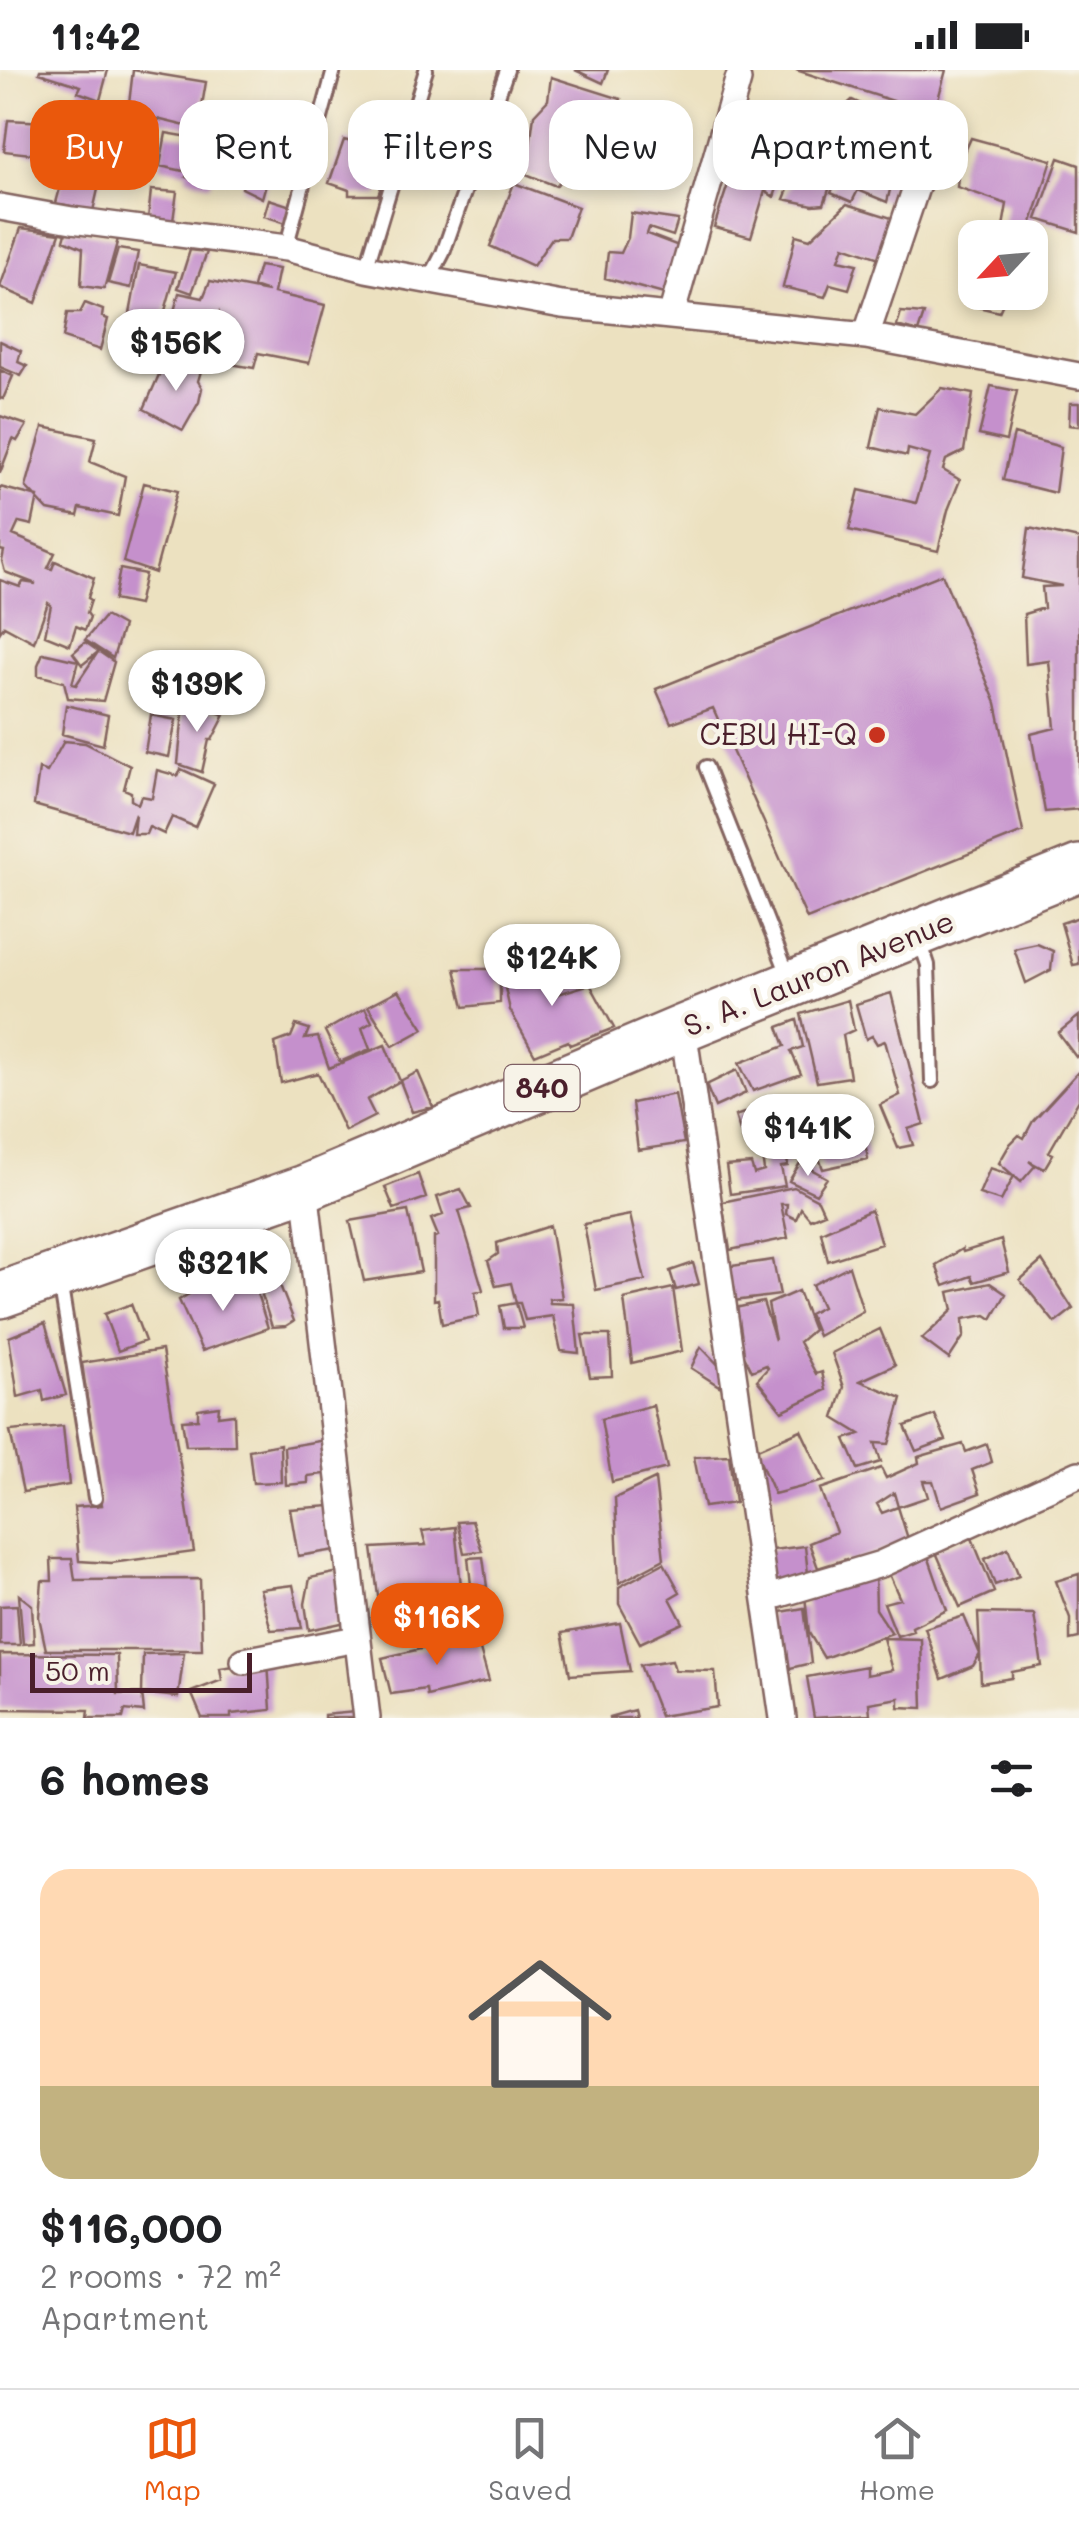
<!DOCTYPE html>
<html lang="en">
<head>
<meta charset="utf-8">
<style>
  body { margin:0; font-family:Mali,sans-serif; background:#f6f6f6; color:#202124; height:100vh; display:flex; flex-direction:column; font-size:38px; white-space:nowrap }
  * { box-sizing:border-box; margin:0 }
  p { font-size:32px; color:#757577 }
  .icon { flex:none; width:55px; height:55px; fill:none; stroke:currentColor; stroke-width:2; stroke-linecap:round; stroke-linejoin:round }
  .map { position:relative; height:1648px; overflow:hidden }
  .side { display:flex; flex-direction:column; background:#fff; flex:1 }
  .side>* { flex:none }
  .banner { position:absolute; left:30px; top:30px; width:1020px; height:90px; display:flex; gap:20px }
  .needle { width:65px; rotate:244deg }
  .buttons { position:absolute; left:958px; top:150px; display:grid; gap:20px }
  .buttons a { display:grid; place-items:center; width:90px; height:90px; border-radius:20px; background:#fff; box-shadow:0 5px 15px #0003; font-size:50px }
  .scale { position:absolute; left:30px; bottom:25px; width:222px; box-sizing:border-box; padding-left:10px; border:5px solid #4a1f2b; border-top:0; font-size:28px; line-height:35px; white-space:nowrap; color:#4a1f2b; -webkit-text-stroke:8px #f7f3e8; paint-order:stroke }
  .price { position:absolute; translate:-50% -85px; padding:0 22px; border-radius:35px; background:#fff; color:#222; font-size:32px; line-height:65px; filter:drop-shadow(0 2px 5px #0008) }
  .price::after { content:''; position:absolute; left:50%; top:60px; width:30px; height:22px; margin-left:-15px; background:inherit; clip-path:polygon(0 0,100% 0,50% 100%) }
  .price.selected { background:#ea580c; color:#fff }
  ul { padding:0; list-style:none }
  li { display:grid; align-content:center; gap:20px; height:530px; padding:0 40px }
  li span { display:grid; place-items:center; height:310px; border-radius:30px; color:#555 }
  li>.icon { margin-inline-start:auto }
  span .icon { width:180px; height:180px; fill:#fffc; stroke-width:1 }
  li b { font-size:42px }
  h2 { display:flex; justify-content:space-between; align-items:center; height:120px; padding:0 40px; font-size:42px }
  .chip { padding:0 35px; border-radius:30px; background:#fff; box-shadow:0 5px 15px #0003; font-size:35px; line-height:90px }
  .chip.selected { background:#ea580c; color:#fff }
  .status { display:flex; justify-content:space-between; align-items:center; height:70px; padding:0 50px; background:#fff; direction:ltr }
  .status svg { height:28px; fill:currentColor }
  .tab-bar { display:flex; justify-content:space-around; align-items:center; height:140px; border-top:2px solid #e0e0e0; background:#fff; font-size:28px; color:#757577 }
  .tab-bar a { display:grid; justify-items:center; gap:5px }
  .tab-bar .selected { color:#ea580c }
  .map>svg:first-child { display:block }
</style>
</head>
<body>
<div class="status"><b>11:42</b><svg viewBox="0 0 49 12"><path d="M0 12V9h3v3zM5 12V6h3v6zM10 12V3h3v9zM15 12V0h3v12zM26 1h20v11H26zM47 4h2v5h-2z"/></svg></div>
<div class="map">
<svg width="1079" height="1648" viewBox="0 0 1079 1648">
  <rect width="100%" height="100%" fill="#f7f3e8"/>
  <filter id="ink" filterUnits="userSpaceOnUse"><feTurbulence type="fractalNoise" baseFrequency=".01" numOctaves="2"/><feDisplacementMap in="SourceGraphic" scale="20" xChannelSelector="R" yChannelSelector="G"/><feConvolveMatrix kernelMatrix="1 2 1 2 8 2 1 2 1" color-interpolation-filters="sRGB"/></filter>
  <filter id="wash" filterUnits="userSpaceOnUse"><feTurbulence type="fractalNoise" baseFrequency=".0048" numOctaves="4" result="noise"/><feDisplacementMap in="SourceGraphic" scale="40" xChannelSelector="R" yChannelSelector="G"/><feGaussianBlur stdDeviation="2.25" result="paint"/><feColorMatrix in="noise" values="0 0 0 0 0 0 0 0 0 0 0 0 0 0 0 0 0 1.4 0 .05"/><feComposite in="paint" operator="in"/></filter>
  <g filter="url(#wash)">
    <rect width="100%" height="100%" fill="#ece1c0"/>
    <g id="blocks">
      <path fill="#c590cc" d="M 40,0 L 108,0 L 100,30 L 78,22 L 81,16 L 39,3 Z
        M 133,0 L 206,12 L 198,59 L 128,42 Z
        M 575,0 L 608,0 L 603,13 Z
        M 796,0 L 946,0 L 934,44 Z
        M 551,7 L 621,29 L 603,86 L 572,74 L 570,98 L 556,116 L 526,104 L 534,45 L 548,30 Z
        M 852,30 L 865,36 L 848,61 L 854,63 L 859,51 L 876,55 L 872,69 L 924,85 L 914,117 L 892,112 L 887,132 L 858,120 L 852,132 L 831,123 L 840,100 L 854,105 L 855,99 L 832,91 L 840,58 L 836,56 L 842,39 Z
        M 81,41 L 98,45 L 91,65 L 110,67 L 93,141 L 56,133 Z
        M 755,49 L 774,53 L 769,79 L 748,75 Z
        M 8,50 L 65,53 L 57,87 L 4,81 Z
        M 166,63 L 224,73 L 210,115 L 186,107 L 188,102 L 160,96 Z
        M 128,66 L 155,73 L 151,92 L 125,89 Z
        M 971,68 L 1052,90 L 1027,168 L 1001,168 L 1007,134 L 957,117 L 959,95 Z
        M 344,70 L 374,78 L 376,87 L 372,89 L 390,93 L 378,125 L 349,125 L 349,120 L 329,113 Z
        M 805,77 L 837,96 L 824,134 L 813,135 L 784,129 Z
        M 249,83 L 278,86 L 276,104 L 268,107 L 262,128 L 242,118 Z
        M 1059,88 L 1079,95 L 1079,162 L 1037,149 Z
        M 734,96 L 780,110 L 774,127 L 765,121 L 751,167 L 714,157 Z
        M 514,113 L 578,137 L 567,168 L 552,168 L 533,196 L 490,176 Z
        M 151,120 L 177,122 L 173,151 L 148,149 Z
        M 269,129 L 291,136 L 286,153 L 264,146 Z
        M 847,134 L 898,150 L 885,190 L 844,176 L 839,190 L 857,194 L 849,219 L 830,214 L 825,227 L 783,217 L 796,165 L 810,169 Z
        M 631,143 L 678,150 L 673,166 L 649,158 L 647,164 L 684,178 L 671,226 L 605,208 L 608,182 L 621,183 L 628,168 Z
        M 21,158 L 60,163 L 36,233 L 0,217 Z
        M 67,159 L 118,169 L 104,219 L 81,216 L 83,178 L 64,170 Z
        M 118,179 L 138,182 L 131,218 L 108,213 Z
        M 190,180 L 207,182 L 192,223 L 178,218 Z
        M 139,195 L 176,202 L 157,269 L 127,260 Z
        M 259,196 L 279,199 L 274,223 L 325,235 L 309,293 L 258,283 L 254,298 L 213,291 L 223,255 L 219,243 L 205,287 L 196,284 L 192,294 L 170,287 L 172,278 L 165,275 L 179,223 L 203,228 L 210,211 L 268,222 L 253,217 Z
        M 978,222 L 1008,222 L 999,242 L 974,236 Z
        M 85,233 L 103,240 L 102,247 L 108,249 L 100,280 L 63,268 L 67,243 L 80,243 Z
        M 901,242 L 924,244 L 918,262 L 897,256 Z
        M 0,271 L 21,281 L 18,292 L 27,296 L 21,306 L 0,297 Z
        M 165,291 L 202,298 L 198,311 L 202,318 L 199,332 L 183,360 L 144,339 Z
        M 0,300 L 13,306 L 3,329 L 0,328 Z
        M 991,316 L 1017,321 L 1006,371 L 979,365 Z
        M 942,318 L 973,324 L 964,381 L 946,390 L 943,400 L 960,410 L 948,440 L 938,481 L 849,460 L 859,420 L 916,433 L 930,385 L 908,379 L 907,386 L 871,377 L 880,337 L 915,344 Z
        M 1070,333 L 1079,333 L 1079,356 L 1069,355 Z
        M 0,346 L 27,355 L 17,371 L 13,369 L 0,403 Z
        M 43,357 L 96,368 L 90,392 L 125,406 L 118,446 L 80,438 L 78,446 L 48,440 L 26,417 Z
        M 1014,364 L 1061,377 L 1055,423 L 1003,410 Z
        M 144,413 L 177,421 L 155,503 L 123,492 Z
        M 0,417 L 38,427 L 32,455 L 19,452 L 13,465 L 55,483 L 48,498 L 52,499 L 55,491 L 94,508 L 88,528 L 91,530 L 87,543 L 90,547 L 85,560 L 76,556 L 70,575 L 45,565 L 51,535 L 48,533 L 34,572 L 4,556 L 0,562 L 0,510 L 20,517 L 23,512 L 36,514 L 5,502 L 2,491 L 4,481 L 0,480 Z
        M 1029,458 L 1079,469 L 1079,739 L 1045,742 L 1031,664 L 1055,658 L 1049,591 L 1026,594 L 1024,544 L 1044,538 L 1042,517 L 1062,516 L 1022,508 Z
        M 120,499 L 145,504 L 138,535 L 114,530 Z
        M 942,504 L 996,633 L 1023,762 L 807,849 L 713,638 L 671,653 L 656,619 Z
        M 105,546 L 123,556 L 113,588 L 85,570 Z
        M 85,572 L 114,592 L 103,631 L 68,628 L 64,612 L 38,605 L 38,595 L 43,583 L 78,591 L 72,614 L 76,615 L 98,582 L 82,595 L 73,583 Z
        M 184,631 L 225,645 L 212,670 L 209,670 L 202,702 L 178,694 Z
        M 66,635 L 108,645 L 103,675 L 62,664 Z
        M 151,645 L 176,650 L 169,687 L 145,682 Z
        M 64,671 L 85,673 L 130,696 L 124,719 L 131,722 L 131,730 L 138,734 L 141,726 L 152,728 L 157,700 L 178,706 L 181,699 L 214,714 L 195,757 L 172,747 L 164,764 L 149,757 L 146,764 L 133,764 L 135,744 L 129,762 L 34,735 L 39,699 L 47,702 Z
        M 1079,847 L 1079,894 L 1073,895 L 1061,853 Z
        M 1037,874 L 1053,881 L 1051,900 L 1026,913 L 1014,879 Z
        M 540,887 L 555,925 L 590,914 L 614,958 L 570,975 L 568,971 L 535,985 L 510,940 L 502,905 Z
        M 455,899 L 500,899 L 500,933 L 464,937 Z
        M 399,920 L 424,959 L 393,976 L 368,936 Z
        M 891,923 L 924,1054 L 908,1059 L 913,1075 L 898,1078 L 880,1035 L 900,1025 L 885,971 L 877,974 L 872,966 L 866,969 L 856,934 Z
        M 848,930 L 854,960 L 843,965 L 850,1007 L 817,1012 L 801,944 Z
        M 365,938 L 372,952 L 362,958 L 370,979 L 340,992 L 325,961 Z
        M 1079,946 L 1079,984 L 1076,987 L 1058,963 Z
        M 797,950 L 803,977 L 791,981 L 801,1004 L 753,1021 L 739,993 L 785,976 L 778,957 Z
        M 296,955 L 309,959 L 305,969 L 318,967 L 329,998 L 385,975 L 400,1011 L 367,1030 L 375,1046 L 345,1061 L 318,1003 L 281,1013 L 275,973 L 291,967 Z
        M 737,1000 L 746,1023 L 715,1037 L 706,1015 Z
        M 1079,1001 L 1079,1030 L 1049,1082 L 1053,1084 L 1044,1099 L 1029,1091 L 1035,1096 L 1021,1112 L 1014,1106 L 1001,1131 L 979,1124 L 990,1098 L 1014,1106 L 999,1093 L 1010,1074 L 1019,1065 L 1024,1068 L 1033,1051 Z
        M 418,1002 L 433,1037 L 412,1042 L 400,1011 Z
        M 675,1024 L 684,1073 L 638,1080 L 632,1033 Z
        M 841,1028 L 850,1053 L 859,1063 L 863,1062 L 868,1089 L 823,1099 L 813,1072 L 821,1071 L 810,1034 Z
        M 775,1032 L 781,1039 L 782,1050 L 790,1047 L 790,1037 L 806,1035 L 809,1058 L 745,1076 L 735,1046 Z
        M 786,1080 L 788,1096 L 781,1097 L 785,1116 L 730,1124 L 726,1096 L 751,1094 L 754,1104 L 764,1101 L 762,1085 Z
        M 800,1093 L 827,1108 L 816,1124 L 789,1111 Z
        M 418,1104 L 426,1128 L 394,1139 L 385,1117 Z
        M 794,1117 L 818,1130 L 824,1143 L 810,1149 L 801,1138 L 796,1149 L 786,1144 L 787,1134 L 781,1134 L 788,1168 L 730,1180 L 722,1132 Z
        M 461,1119 L 471,1138 L 459,1141 L 483,1220 L 475,1222 L 479,1246 L 442,1254 L 438,1229 L 434,1230 L 434,1167 L 438,1166 L 431,1149 L 443,1145 L 437,1127 Z
        M 871,1140 L 881,1174 L 828,1191 L 821,1162 Z
        M 408,1141 L 421,1202 L 364,1211 L 350,1151 Z
        M 630,1145 L 645,1210 L 596,1220 L 584,1154 Z
        M 550,1156 L 562,1228 L 549,1229 L 550,1233 L 574,1234 L 579,1283 L 561,1281 L 553,1246 L 525,1250 L 520,1233 L 516,1233 L 523,1258 L 504,1258 L 500,1236 L 516,1233 L 511,1213 L 496,1216 L 488,1191 L 498,1184 L 497,1173 Z
        M 1001,1170 L 1009,1202 L 974,1212 L 971,1206 L 944,1216 L 936,1195 L 962,1179 L 963,1182 Z
        M 773,1190 L 780,1225 L 733,1231 L 725,1197 Z
        M 1042,1191 L 1073,1239 L 1055,1253 L 1020,1210 Z
        M 693,1193 L 699,1214 L 676,1220 L 670,1201 Z
        M 849,1196 L 863,1241 L 818,1266 L 809,1244 L 822,1237 L 812,1215 Z
        M 276,1205 L 294,1251 L 286,1256 L 272,1257 L 258,1212 Z
        M 212,1210 L 221,1223 L 254,1214 L 268,1258 L 202,1281 L 179,1230 Z
        M 990,1213 L 1006,1224 L 992,1249 L 986,1245 L 963,1249 L 964,1266 L 949,1289 L 922,1269 L 953,1240 L 949,1222 Z
        M 673,1218 L 682,1281 L 632,1293 L 624,1229 Z
        M 798,1221 L 813,1260 L 799,1272 L 816,1304 L 822,1302 L 826,1320 L 782,1341 L 757,1310 L 768,1298 L 766,1295 L 752,1301 L 745,1287 L 738,1290 L 726,1240 L 763,1232 L 775,1270 L 768,1234 Z
        M 131,1234 L 145,1271 L 118,1281 L 104,1244 Z
        M 45,1253 L 66,1325 L 44,1331 L 42,1320 L 18,1327 L 9,1267 Z
        M 880,1259 L 895,1295 L 860,1311 L 902,1328 L 889,1374 L 875,1373 L 881,1392 L 858,1399 L 845,1369 L 860,1364 L 834,1348 L 844,1317 L 832,1283 Z
        M 582,1265 L 610,1265 L 612,1306 L 590,1307 Z
        M 701,1277 L 726,1303 L 719,1316 L 691,1298 Z
        M 162,1280 L 194,1482 L 111,1493 L 79,1491 L 74,1437 L 102,1435 L 82,1293 Z
        M 653,1335 L 667,1398 L 612,1412 L 601,1349 Z
        M 219,1336 L 218,1346 L 234,1344 L 235,1375 L 186,1376 L 182,1350 L 198,1349 L 198,1339 Z
        M 935,1345 L 946,1370 L 916,1381 L 905,1356 Z
        M 63,1356 L 69,1415 L 23,1422 L 10,1361 Z
        M 801,1360 L 825,1411 L 774,1424 L 755,1380 Z
        M 331,1369 L 332,1403 L 308,1406 L 308,1413 L 286,1415 L 284,1377 Z
        M 280,1374 L 281,1412 L 253,1413 L 249,1380 Z
        M 963,1374 L 966,1382 L 987,1374 L 992,1392 L 972,1400 L 980,1423 L 941,1437 L 933,1411 L 923,1411 L 928,1427 L 898,1437 L 894,1423 L 877,1434 L 882,1443 L 898,1437 L 909,1472 L 847,1493 L 846,1489 L 818,1498 L 809,1473 L 836,1462 L 820,1419 L 881,1398 L 886,1408 L 919,1393 L 918,1387 Z
        M 729,1385 L 735,1433 L 704,1437 L 694,1387 Z
        M 655,1409 L 664,1489 L 619,1513 L 615,1428 Z
        M 330,1436 L 336,1480 L 298,1486 L 290,1439 Z
        M 472,1451 L 482,1481 L 464,1483 L 457,1452 Z
        M 455,1457 L 461,1516 L 378,1526 L 372,1478 L 426,1475 L 422,1461 Z
        M 972,1468 L 994,1522 L 960,1537 L 935,1480 Z
        M 805,1476 L 809,1513 L 768,1518 L 764,1481 Z
        M 1008,1478 L 1019,1506 L 995,1515 L 985,1489 Z
        M 927,1483 L 947,1540 L 912,1557 L 913,1561 L 897,1566 L 884,1533 L 900,1529 L 885,1495 Z
        M 483,1487 L 487,1517 L 471,1515 L 468,1488 Z
        M 51,1489 L 72,1489 L 75,1510 L 200,1509 L 202,1580 L 46,1580 L 39,1547 L 42,1511 L 52,1511 Z
        M 664,1493 L 680,1522 L 670,1528 L 683,1553 L 640,1573 L 619,1534 L 619,1517 Z
        M 875,1501 L 876,1539 L 892,1563 L 824,1588 L 809,1563 L 805,1526 Z
        M 339,1502 L 346,1552 L 309,1560 L 305,1534 L 310,1508 Z
        M 1079,1504 L 1079,1568 L 1070,1570 L 1070,1548 L 1056,1511 Z
        M 293,1515 L 302,1558 L 271,1560 L 260,1519 Z
        M 19,1525 L 32,1535 L 34,1573 L 23,1574 Z
        M 17,1535 L 20,1575 L 0,1575 L 0,1536 Z
        M 804,1538 L 811,1593 L 782,1600 L 770,1544 Z
        M 978,1543 L 1034,1544 L 1042,1596 L 1012,1602 L 1012,1608 L 981,1613 L 980,1584 L 973,1596 L 942,1609 L 925,1558 L 964,1546 L 980,1584 Z
        M 620,1553 L 630,1601 L 570,1605 L 562,1563 Z
        M 476,1566 L 489,1611 L 427,1626 L 426,1619 L 391,1624 L 382,1588 Z
        M 883,1568 L 921,1569 L 923,1638 L 899,1637 L 899,1628 L 869,1633 L 870,1644 L 814,1648 L 807,1607 L 866,1596 L 866,1605 L 892,1600 Z
        M 184,1583 L 178,1627 L 142,1623 L 143,1584 Z
        M 0,1584 L 117,1585 L 118,1624 L 142,1623 L 144,1642 L 125,1640 L 123,1648 L 88,1648 L 89,1640 L 0,1639 Z
        M 672,1590 L 675,1600 L 715,1601 L 718,1637 L 660,1646 L 640,1595 Z
        M 268,1591 L 271,1640 L 231,1644 L 231,1648 L 202,1648 L 191,1622 L 222,1610 L 220,1598 Z
        M 634,1640 L 636,1648 L 609,1648 L 609,1647 Z
        M 355,1642 L 356,1648 L 324,1648 L 324,1645 Z"/>
    </g>
  </g>
  <g filter="url(#ink)">
    <use href="#blocks" fill-opacity="0" stroke="#83635f" stroke-width="2.5"/>
    <g fill="none" stroke-linecap="round" stroke-linejoin="round">
      <defs>
        <path id="lane" d="M 413,42 L 488,60
          M 286,178 L 334,0
          M 366,199 L 426,0
          M 429,210 L 443,183 L 507,0
          M 706,697 L 789,907
          M 920,871 L 928,895 L 932,1011
          M 60,1211 L 95,1428"/>
        <path id="street" d="M 0,137 L 72,150 L 286,178 L 366,199 L 562,235 L 866,266 L 1079,306
          M 671,246 L 738,10
          M 866,266 L 931,73
          M 683,958 L 783,1648
          M 305,1118 L 367,1648
          M 767,1528 L 881,1494 L 1079,1404
          M 244,1591 L 356,1569"/>
        <path id="highway" d="M 0,1225 L 305,1118 L 683,958 L 1079,798"/>
      </defs>
      <use href="#lane" stroke="#83635f" stroke-width="18"/>
      <use href="#street" stroke="#83635f" stroke-width="30"/>
      <use href="#highway" stroke="#83635f" stroke-width="50"/>
      <use href="#lane" stroke="#fff" stroke-width="12"/>
      <use href="#street" stroke="#fff" stroke-width="25"/>
      <use href="#highway" stroke="#fff" stroke-width="45"/>
    </g>
  </g>
  <circle fill="#c8321e" stroke="#f7f3e8" stroke-width="4" cx="877" cy="665" r="10"/>
  <g text-anchor="middle" stroke-width="8" stroke-linejoin="round" paint-order="stroke">
    <rect fill="#f7f3e8" stroke="#7e5f64" stroke-width="2.5" x="504.5" y="995" width="75" height="46" rx="8"/>
    <g font-size="28" font-weight="bold" fill="#4a1f2b">
      <text x="542" y="1028">840</text>
    </g>
    <g font-size="30" fill="#4a1f2b" stroke="#f7f3e8" text-anchor="end">
      <text x="857" y="675">CEBU HI-Q</text>
    </g>
    <g font-size="30" fill="#4a1f2b" stroke="#f7f3e8">
      <text transform="translate(819 904) rotate(-22)" y="10">S. A. Lauron Avenue</text>
    </g>
  </g>
</svg>
<div class="buttons">
<a><svg class="needle" viewBox="-14 -14 28 28"><path d="M0-13l5 13h-10z" fill="#e53935"/><path d="M0 13l5-13h-10z" fill="#757577"/></svg></a>
</div>
<div class="scale">50 m</div>
<b class="price" style="left:176px;top:324px">$156K</b>
<b class="price" style="left:197px;top:665px">$139K</b>
<b class="price" style="left:552px;top:939px">$124K</b>
<b class="price" style="left:808px;top:1109px">$141K</b>
<b class="price" style="left:223px;top:1244px">$321K</b>
<b class="price selected" style="left:437px;top:1598px">$116K</b>
<div class="banner">
<a class="chip selected">Buy</a>
<a class="chip">Rent</a>
<a class="chip">Filters</a>
<a class="chip">New</a>
<a class="chip">Apartment</a>
</div>
</div>
<section class="side">
<h2>6 homes<svg class="icon" aria-label="filters" viewBox="0 0 24 24"><path d="M4 7h16M4 17h16"/><circle cx="9" cy="7" r="2"/><circle cx="15" cy="17" r="2"/></svg></h2>
<ul>
<li><span style="background:linear-gradient(#ffd9b3 70%,#c2b280 0)"><svg class="icon" aria-label="home" viewBox="0 0 24 24"><path d="M3 11l9-7 9 7M6 9v11h12V9"/></svg></span><div><b>$116,000</b><p>2 rooms · 72 m²</p><p>Apartment</p></div></li>
</ul>
</section>
<nav class="tab-bar">
<a class="selected"><svg class="icon" aria-label="map" viewBox="0 0 24 24"><path d="M3 6l6-2 6 2 6-2v14l-6 2-6-2-6 2zM9 4v14M15 6v14"/></svg>Map</a>
<a><svg class="icon" aria-label="saved" viewBox="0 0 24 24"><path d="M7 4h10v16l-5-4-5 4z"/></svg>Saved</a>
<a><svg class="icon" aria-label="home" viewBox="0 0 24 24"><path d="M3 11l9-7 9 7M6 9v11h12V9"/></svg>Home</a>
</nav>
</body>
</html>
